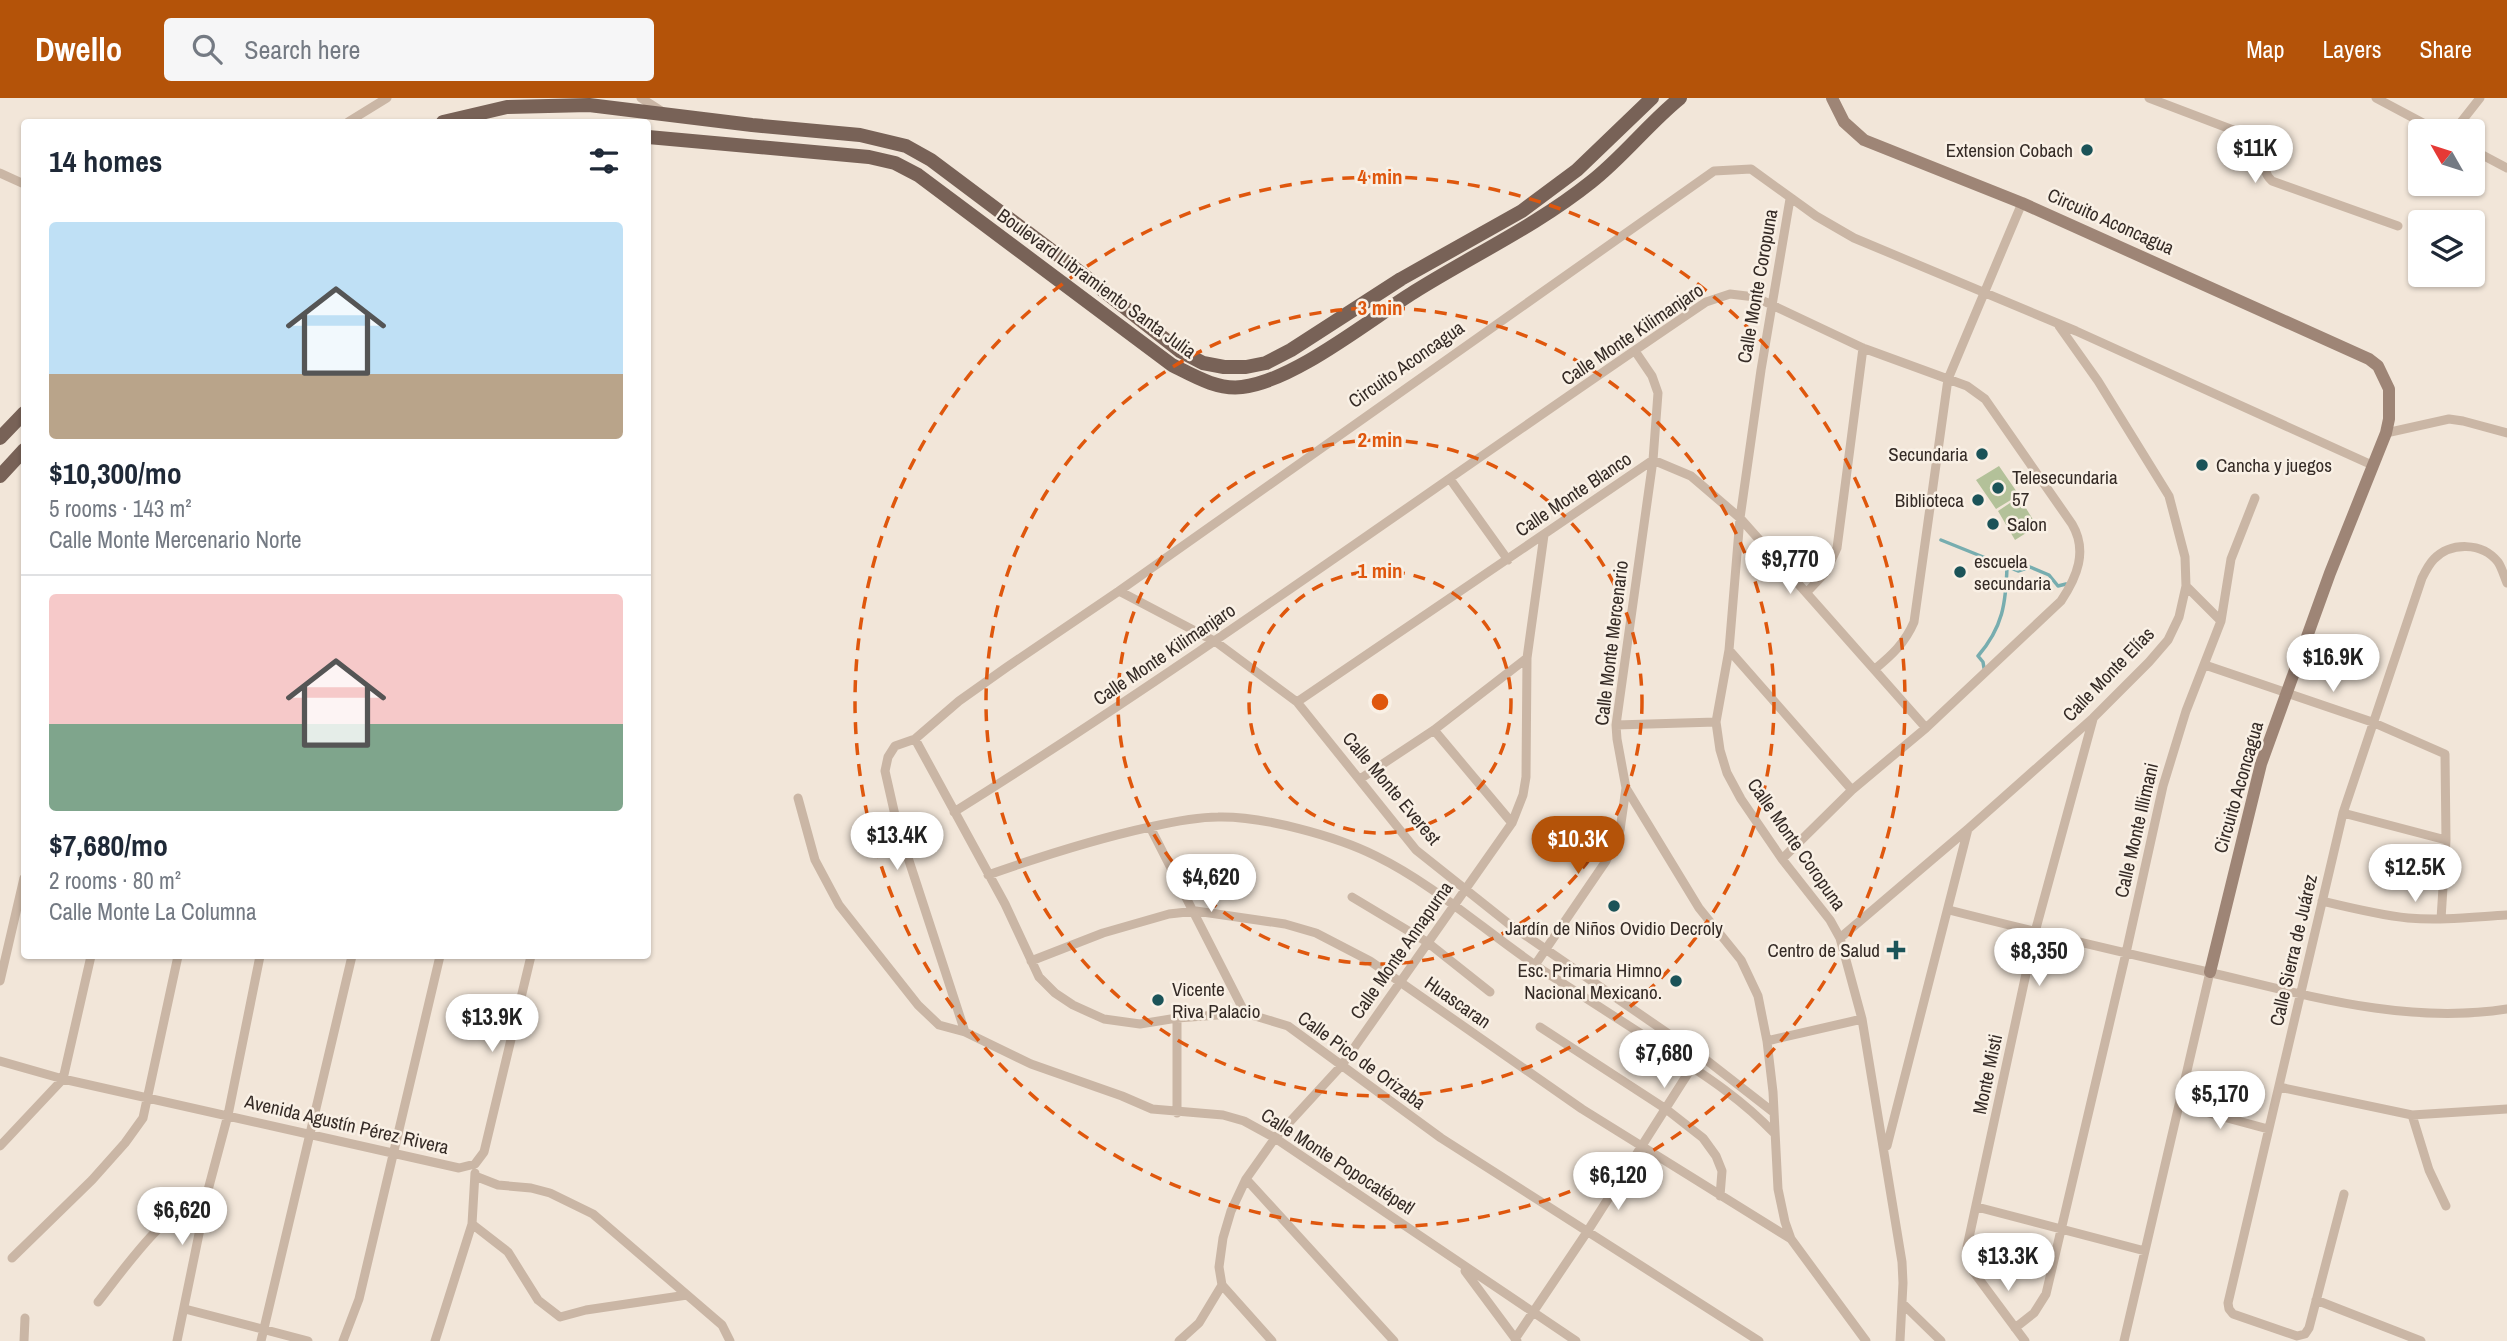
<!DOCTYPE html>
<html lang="en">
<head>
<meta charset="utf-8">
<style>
  body { margin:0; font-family:"Archivo Narrow",sans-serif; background:#f6f6f7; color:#1f2937; height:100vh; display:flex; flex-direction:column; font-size:26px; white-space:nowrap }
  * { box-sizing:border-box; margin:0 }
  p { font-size:23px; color:#747a83 }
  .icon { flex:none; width:38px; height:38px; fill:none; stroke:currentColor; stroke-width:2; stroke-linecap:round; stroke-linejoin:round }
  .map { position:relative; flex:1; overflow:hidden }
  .panel { position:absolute; left:21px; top:21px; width:630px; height:840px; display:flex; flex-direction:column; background:#fff; border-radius:7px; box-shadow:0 2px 5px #0004 }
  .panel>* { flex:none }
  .needle { width:46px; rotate:309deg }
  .fabs { position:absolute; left:2408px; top:21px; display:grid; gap:14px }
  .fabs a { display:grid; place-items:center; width:77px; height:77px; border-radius:7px; background:#fff; box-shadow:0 2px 5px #0004; font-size:35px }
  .price { position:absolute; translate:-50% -60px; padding:0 16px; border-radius:24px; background:#fff; color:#222; font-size:23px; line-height:46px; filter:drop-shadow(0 2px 4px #0008) }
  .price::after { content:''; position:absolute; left:50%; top:42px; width:21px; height:16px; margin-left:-10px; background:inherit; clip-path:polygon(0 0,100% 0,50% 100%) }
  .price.active { background:#b45309; color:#fff }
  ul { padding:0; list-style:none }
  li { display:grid; align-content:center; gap:14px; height:371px; padding:0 28px }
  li+li { border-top:2px solid #e0e1e3 }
  li span { display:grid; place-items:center; height:217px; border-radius:7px; color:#555 }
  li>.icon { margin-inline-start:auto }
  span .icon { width:126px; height:126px; fill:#fffc; stroke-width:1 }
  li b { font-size:30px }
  h2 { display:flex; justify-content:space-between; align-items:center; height:84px; padding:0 28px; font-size:30px }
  header { display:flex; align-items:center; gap:42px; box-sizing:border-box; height:98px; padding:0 35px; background:#b45309; color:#fff }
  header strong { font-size:33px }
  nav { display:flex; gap:38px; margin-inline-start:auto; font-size:24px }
  .search { width:490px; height:63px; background:#f6f6f7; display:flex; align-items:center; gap:18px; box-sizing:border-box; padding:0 24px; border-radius:7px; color:#747a83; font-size:26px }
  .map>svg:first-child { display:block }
</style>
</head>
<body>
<header>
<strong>Dwello</strong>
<div class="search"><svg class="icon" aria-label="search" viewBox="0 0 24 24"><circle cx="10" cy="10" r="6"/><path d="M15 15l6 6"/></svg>Search here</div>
<nav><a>Map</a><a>Layers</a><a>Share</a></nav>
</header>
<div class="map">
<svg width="2507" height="1243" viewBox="0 0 2507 1243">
  <rect width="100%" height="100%" fill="#f2e6d9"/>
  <path fill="#b3c199" d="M 1999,368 L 2019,397 L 1996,411 L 1976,382 Z
    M 2019,399 L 2037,428 L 2015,442 L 1998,413 Z"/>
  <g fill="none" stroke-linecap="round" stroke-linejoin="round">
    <path stroke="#77adaf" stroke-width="3.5" d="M 1941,442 L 2018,473 L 2030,469 L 2049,477 L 2058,488 L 2066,486
      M 1984,570 L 1983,564 L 1978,558 C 2003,529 2006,505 2007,468"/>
    <path stroke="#cab6a5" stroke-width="9" d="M 641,0 L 663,14
      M 2149,0 L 2262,43 L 2267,49 C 2268,63 2260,72 2272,83 L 2398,128
      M 2376,0 L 2438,33
      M 348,24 L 387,0
      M 2454,33 L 2480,0
      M 2473,52 L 2507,70
      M 0,75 L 24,86
      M 1790,101 L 1761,272 L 1740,420 L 1729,552 L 1716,624 L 1720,652 L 1727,675 L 1741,701 L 1782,761 L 1830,822 L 1840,840 L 1862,921 L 1902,1164 L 1903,1185 L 1900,1243
      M 1635,253 L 1652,278 L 1658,295 L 1653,362 L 1616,627 L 1617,641 L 1626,690 L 1699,810 L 1741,862 L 1758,898 L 1767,943 L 1773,994 L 1778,1091 L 1785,1124 L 1791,1141 L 1866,1243
      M 2386,335 L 2449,321 L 2463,323 L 2507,335
      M 1450,381 L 1508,462
      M 2186,488 L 2221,523
      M 1119,493 L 1216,544 L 1297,604 L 1416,752 L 1509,826 L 1705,961 L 1773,1014
      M 1807,494 L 1826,474 L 1837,450 L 1863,250
      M 1729,552 L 1852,692
      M 2205,567 L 2372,624 L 2445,656 L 2446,742 L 2441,821
      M 1875,571 C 1892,557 1905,545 1914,524 L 1948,281 L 2022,105
      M 1297,604 L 1653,362 L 1691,378 L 1740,420 L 1926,630
      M 1616,627 L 1716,624
      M 1434,632 L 1512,725
      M 915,641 L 1005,806 L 1039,879 L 1055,895 L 1073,907 L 1104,921 L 1140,926 L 1177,920 L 1245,915 L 1288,928 L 1441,1040 L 1759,1243
      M 1360,681 L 1434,632 L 1527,560
      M 798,700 L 815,762 L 839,807 L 918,907 L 939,927 L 965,934 L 1031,966 L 1122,998 L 1152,1011 L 1223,1017 L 1244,1023 L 1275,1040 L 1576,1243
      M 954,714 C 1211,553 1455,373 1706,204 L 1730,196 L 1755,199 L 1863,250 L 1967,288 L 1985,301 L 2072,426 C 2088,453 2077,479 2061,503 L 1926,630 L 1852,692 L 1782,761
      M 2343,715 L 2446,742
      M 1150,729 L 1245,915
      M 988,777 C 1042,758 1095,741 1150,729 C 1172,724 1195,719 1218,719 C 1263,718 1336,738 1376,758 C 1439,789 1491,839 1550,877 C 1586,900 1621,923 1657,946 C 1698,973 1739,998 1774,1035
      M 1352,799 L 1427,844 L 1490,894
      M 2322,803 C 2351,810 2379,817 2408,820 C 2441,823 2474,819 2507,817
      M 1949,812 C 2035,834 2121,854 2208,874 C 2306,897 2405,927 2507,911
      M 1840,840 L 1968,731 L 2093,620 L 2149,564 L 2168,542 L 2179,519 L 2186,488 L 2185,459 L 2169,398 L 2098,283 L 2059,228
      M 1031,863 L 1103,835 L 1169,816 L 1196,813 L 1285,826 L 1316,835 L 1370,863 L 1582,1011 L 1791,1141
      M 1535,867 L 1606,763 L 1620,732 L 1626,690
      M 0,883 L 24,780
      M 1177,920 L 1177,1015
      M 1540,929 L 1666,1011 L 1703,1040 L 1716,1058 L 1722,1073 L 1720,1098
      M 965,934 L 897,726 L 885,673 L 888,659 L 895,648 L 915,641 L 959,603 L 1007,569 L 1119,493 L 1714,73 L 1751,71 L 1816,118 L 1854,140 L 2076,233 L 2372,367
      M 1767,943 L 1862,921
      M 0,963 L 63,981 L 459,1070 L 475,1066 L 484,1054 L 531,858
      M 2279,989 L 2412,1017 L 2507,1011
      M 2179,1007 L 2268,1031
      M 2412,1017 L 2429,1072 L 2446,1108
      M 0,1048 L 63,981 L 91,858
      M 1887,1048 L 1968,731
      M 475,1078 L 498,1087 L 531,1090 L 550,1095 L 593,1116 L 722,1227 L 730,1243
      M 1246,1081 L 1394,1243
      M 2344,1096 L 2309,1230 L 2305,1236 L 2297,1238 L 2233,1216 L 2229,1211 L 2228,1205 L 2343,715 L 2422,480 C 2425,474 2429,466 2434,461 C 2451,444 2482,444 2498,464 C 2502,470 2504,478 2507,485
      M 1977,1109 L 2145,1153
      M 472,1126 L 508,1154 L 538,1202 L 560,1219 L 586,1212 L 687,1197
      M 12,1160 L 92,1082 L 125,1045 L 143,1020 L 178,858
      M 1465,1173 L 1517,1243
      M 1222,1187 L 1272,1243
      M 2316,1202 L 2421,1243
      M 98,1204 C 129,1164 162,1117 208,1092
      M 1903,1206 L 1941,1243
      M 185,1211 L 308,1243
      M 2015,1230 L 2034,1215 L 2046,1196 L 2126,855 L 2163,688 L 2186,613 L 2221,523 L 2231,461 L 2255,400
      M 1515,1241 L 1587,1134 L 1692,969
      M 24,1243 L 25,1220
      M 177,1243 L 208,1092 L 228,1017 L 260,858
      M 261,1243 L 352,858
      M 343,1243 L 359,1201 L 440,858
      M 435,1243 L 472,1126 L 475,1075
      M 1179,1243 L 1199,1225 L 1222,1187 L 1219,1169 L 1223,1140 L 1231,1113 L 1246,1081 L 1275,1040 L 1342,967 L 1512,725 L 1523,697 L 1526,679 L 1527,560 L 1544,437
      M 2025,1243 L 1970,1169 L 1967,1149 L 2035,834 L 2093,621
      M 2124,1243 L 2210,874"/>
    <path stroke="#9e8576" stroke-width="12" d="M 1832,0 L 1844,24 L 1864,42 L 2022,105 L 2369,261 L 2378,268 L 2389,291 L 2389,321 L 2386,335 L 2330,475 L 2261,666 L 2210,874"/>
    <path stroke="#786257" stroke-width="14" d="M 443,24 L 507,9 L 589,7 L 752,27 L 860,37 L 906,48 L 931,62 L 1067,164 L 1180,253 L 1203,265 L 1224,269 L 1246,269 L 1266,265 L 1291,252 L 1401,181 L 1522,113 L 1577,72 L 1652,0
      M 648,39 L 869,59 L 895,65 L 918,77 L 1172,267 C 1194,278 1217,292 1242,289 C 1294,283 1369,222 1414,194 C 1473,157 1536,128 1591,84 C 1623,59 1648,26 1680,0
      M 0,340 L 24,315
      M 0,378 L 24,352"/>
  </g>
  <g fill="none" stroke="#df570d" stroke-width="3.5" stroke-dasharray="12 9">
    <circle cx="1380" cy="604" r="131"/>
    <circle cx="1380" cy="604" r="262"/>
    <circle cx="1380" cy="604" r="394"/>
    <circle cx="1380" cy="604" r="525"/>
  </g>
  <g fill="#1b5358" stroke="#f9f0e5" stroke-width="2.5">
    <circle cx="2087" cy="52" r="7"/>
    <circle cx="1982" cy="356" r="7"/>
    <circle cx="2202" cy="367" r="7"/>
    <circle cx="1998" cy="390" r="7"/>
    <circle cx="1978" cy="402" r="7"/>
    <circle cx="1993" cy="426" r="7"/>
    <circle cx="1960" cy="474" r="7"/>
    <circle cx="1614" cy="808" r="7"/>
    <path d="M1892.5 841.5h7v7h7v7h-7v7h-7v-7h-7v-7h7z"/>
    <circle cx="1676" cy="883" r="7"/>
    <circle cx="1158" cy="902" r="7"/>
  </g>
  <g text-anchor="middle" stroke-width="5" stroke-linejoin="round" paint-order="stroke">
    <g font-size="19" fill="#352b26" stroke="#f9f0e5" text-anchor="end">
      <text x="2073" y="59">Extension Cobach</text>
      <text x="1968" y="363">Secundaria</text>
      <text x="2216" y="374" text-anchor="start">Cancha y juegos</text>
      <text x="2012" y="386" text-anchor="start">Telesecundaria<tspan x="2012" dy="22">57</tspan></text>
      <text x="1964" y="409">Biblioteca</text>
      <text x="2007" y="433" text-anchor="start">Salon</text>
      <text x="1974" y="470" text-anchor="start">escuela<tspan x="1974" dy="22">secundaria</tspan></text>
      <text x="1614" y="837" text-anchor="middle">Jardín de Niños Ovidio Decroly</text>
      <text x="1880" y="859">Centro de Salud</text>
      <text x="1662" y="879">Esc. Primaria Himno<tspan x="1662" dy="22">Nacional Mexicano.</tspan></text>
      <text x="1172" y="898" text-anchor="start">Vicente<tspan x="1172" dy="22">Riva Palacio</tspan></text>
    </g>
    <g font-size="19" fill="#352b26" stroke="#f9f0e5">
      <text transform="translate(2111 123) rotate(24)" y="7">Circuito Aconcagua</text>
      <text transform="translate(1097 185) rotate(36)" y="7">Boulevard Libramiento Santa Julia</text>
      <text transform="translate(1757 188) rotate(-80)" y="7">Calle Monte Coropuna</text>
      <text transform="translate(1632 236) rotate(-34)" y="7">Calle Monte Kilimanjaro</text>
      <text transform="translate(1406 266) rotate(-35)" y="7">Circuito Aconcagua</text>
      <text transform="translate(1573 396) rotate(-34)" y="7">Calle Monte Blanco</text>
      <text transform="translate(1611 545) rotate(-83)" y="7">Calle Monte Mercenario</text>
      <text transform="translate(1164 556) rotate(-34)" y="7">Calle Monte Kilimanjaro</text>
      <text transform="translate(2108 576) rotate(-46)" y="7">Calle Monte Elías</text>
      <text transform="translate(2238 689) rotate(-74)" y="7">Circuito Aconcagua</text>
      <text transform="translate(1392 690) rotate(50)" y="7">Calle Monte Everest</text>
      <text transform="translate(2136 732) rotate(-77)" y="7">Calle Monte Illimani</text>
      <text transform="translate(1797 746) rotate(55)" y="7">Calle Monte Coropuna</text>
      <text transform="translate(1401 852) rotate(-55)" y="7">Calle Monte Annapurna</text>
      <text transform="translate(2293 852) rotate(-77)" y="7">Calle Sierra de Juárez</text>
      <text transform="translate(1458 904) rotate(35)" y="7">Huascaran</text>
      <text transform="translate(1362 962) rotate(36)" y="7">Calle Pico de Orizaba</text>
      <text transform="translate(1987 976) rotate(-78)" y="7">Monte Misti</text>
      <text transform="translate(347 1026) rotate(13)" y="7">Avenida Agustín Pérez Rivera</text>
      <text transform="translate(1338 1063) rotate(33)" y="7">Calle Monte Popocatépetl</text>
    </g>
  </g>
  <circle cx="1380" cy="604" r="10" fill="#df570d" stroke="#f9f0e5" stroke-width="3.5"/>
  <g font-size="21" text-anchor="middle" font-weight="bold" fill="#df570d" stroke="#f9f0e5" stroke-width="5" stroke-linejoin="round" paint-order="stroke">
    <text x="1380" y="86">4 min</text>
    <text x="1380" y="217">3 min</text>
    <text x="1380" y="349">2 min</text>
    <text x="1380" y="480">1 min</text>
  </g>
</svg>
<div class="fabs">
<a><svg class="needle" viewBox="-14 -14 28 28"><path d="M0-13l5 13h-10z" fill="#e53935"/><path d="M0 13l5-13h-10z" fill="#747a83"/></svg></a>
<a><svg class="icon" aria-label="layers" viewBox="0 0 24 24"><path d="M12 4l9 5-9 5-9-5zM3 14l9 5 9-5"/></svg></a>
</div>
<b class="price" style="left:2255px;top:87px">$11K</b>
<b class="price" style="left:1790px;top:498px">$9,770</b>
<b class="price" style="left:2333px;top:596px">$16.9K</b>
<b class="price" style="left:897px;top:774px">$13.4K</b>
<b class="price active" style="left:1578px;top:778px">$10.3K</b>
<b class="price" style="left:2415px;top:806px">$12.5K</b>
<b class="price" style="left:1211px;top:816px">$4,620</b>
<b class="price" style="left:2039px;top:890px">$8,350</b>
<b class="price" style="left:492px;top:956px">$13.9K</b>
<b class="price" style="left:1664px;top:992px">$7,680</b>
<b class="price" style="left:2220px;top:1033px">$5,170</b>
<b class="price" style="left:1618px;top:1114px">$6,120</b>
<b class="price" style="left:182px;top:1149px">$6,620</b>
<b class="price" style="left:2008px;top:1195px">$13.3K</b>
<section class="panel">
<h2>14 homes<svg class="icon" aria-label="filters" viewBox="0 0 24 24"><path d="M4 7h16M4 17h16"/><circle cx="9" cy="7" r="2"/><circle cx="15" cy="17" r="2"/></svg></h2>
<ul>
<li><span style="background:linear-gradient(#bfe0f5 70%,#b9a48a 0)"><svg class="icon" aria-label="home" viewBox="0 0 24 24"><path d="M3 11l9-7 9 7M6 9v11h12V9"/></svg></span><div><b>$10,300/mo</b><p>5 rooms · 143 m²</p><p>Calle Monte Mercenario Norte</p></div></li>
<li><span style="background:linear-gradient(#f6c9c9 60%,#7fa58c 0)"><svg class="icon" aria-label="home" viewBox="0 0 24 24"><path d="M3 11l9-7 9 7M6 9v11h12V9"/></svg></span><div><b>$7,680/mo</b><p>2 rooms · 80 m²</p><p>Calle Monte La Columna</p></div></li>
</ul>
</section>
</div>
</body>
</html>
